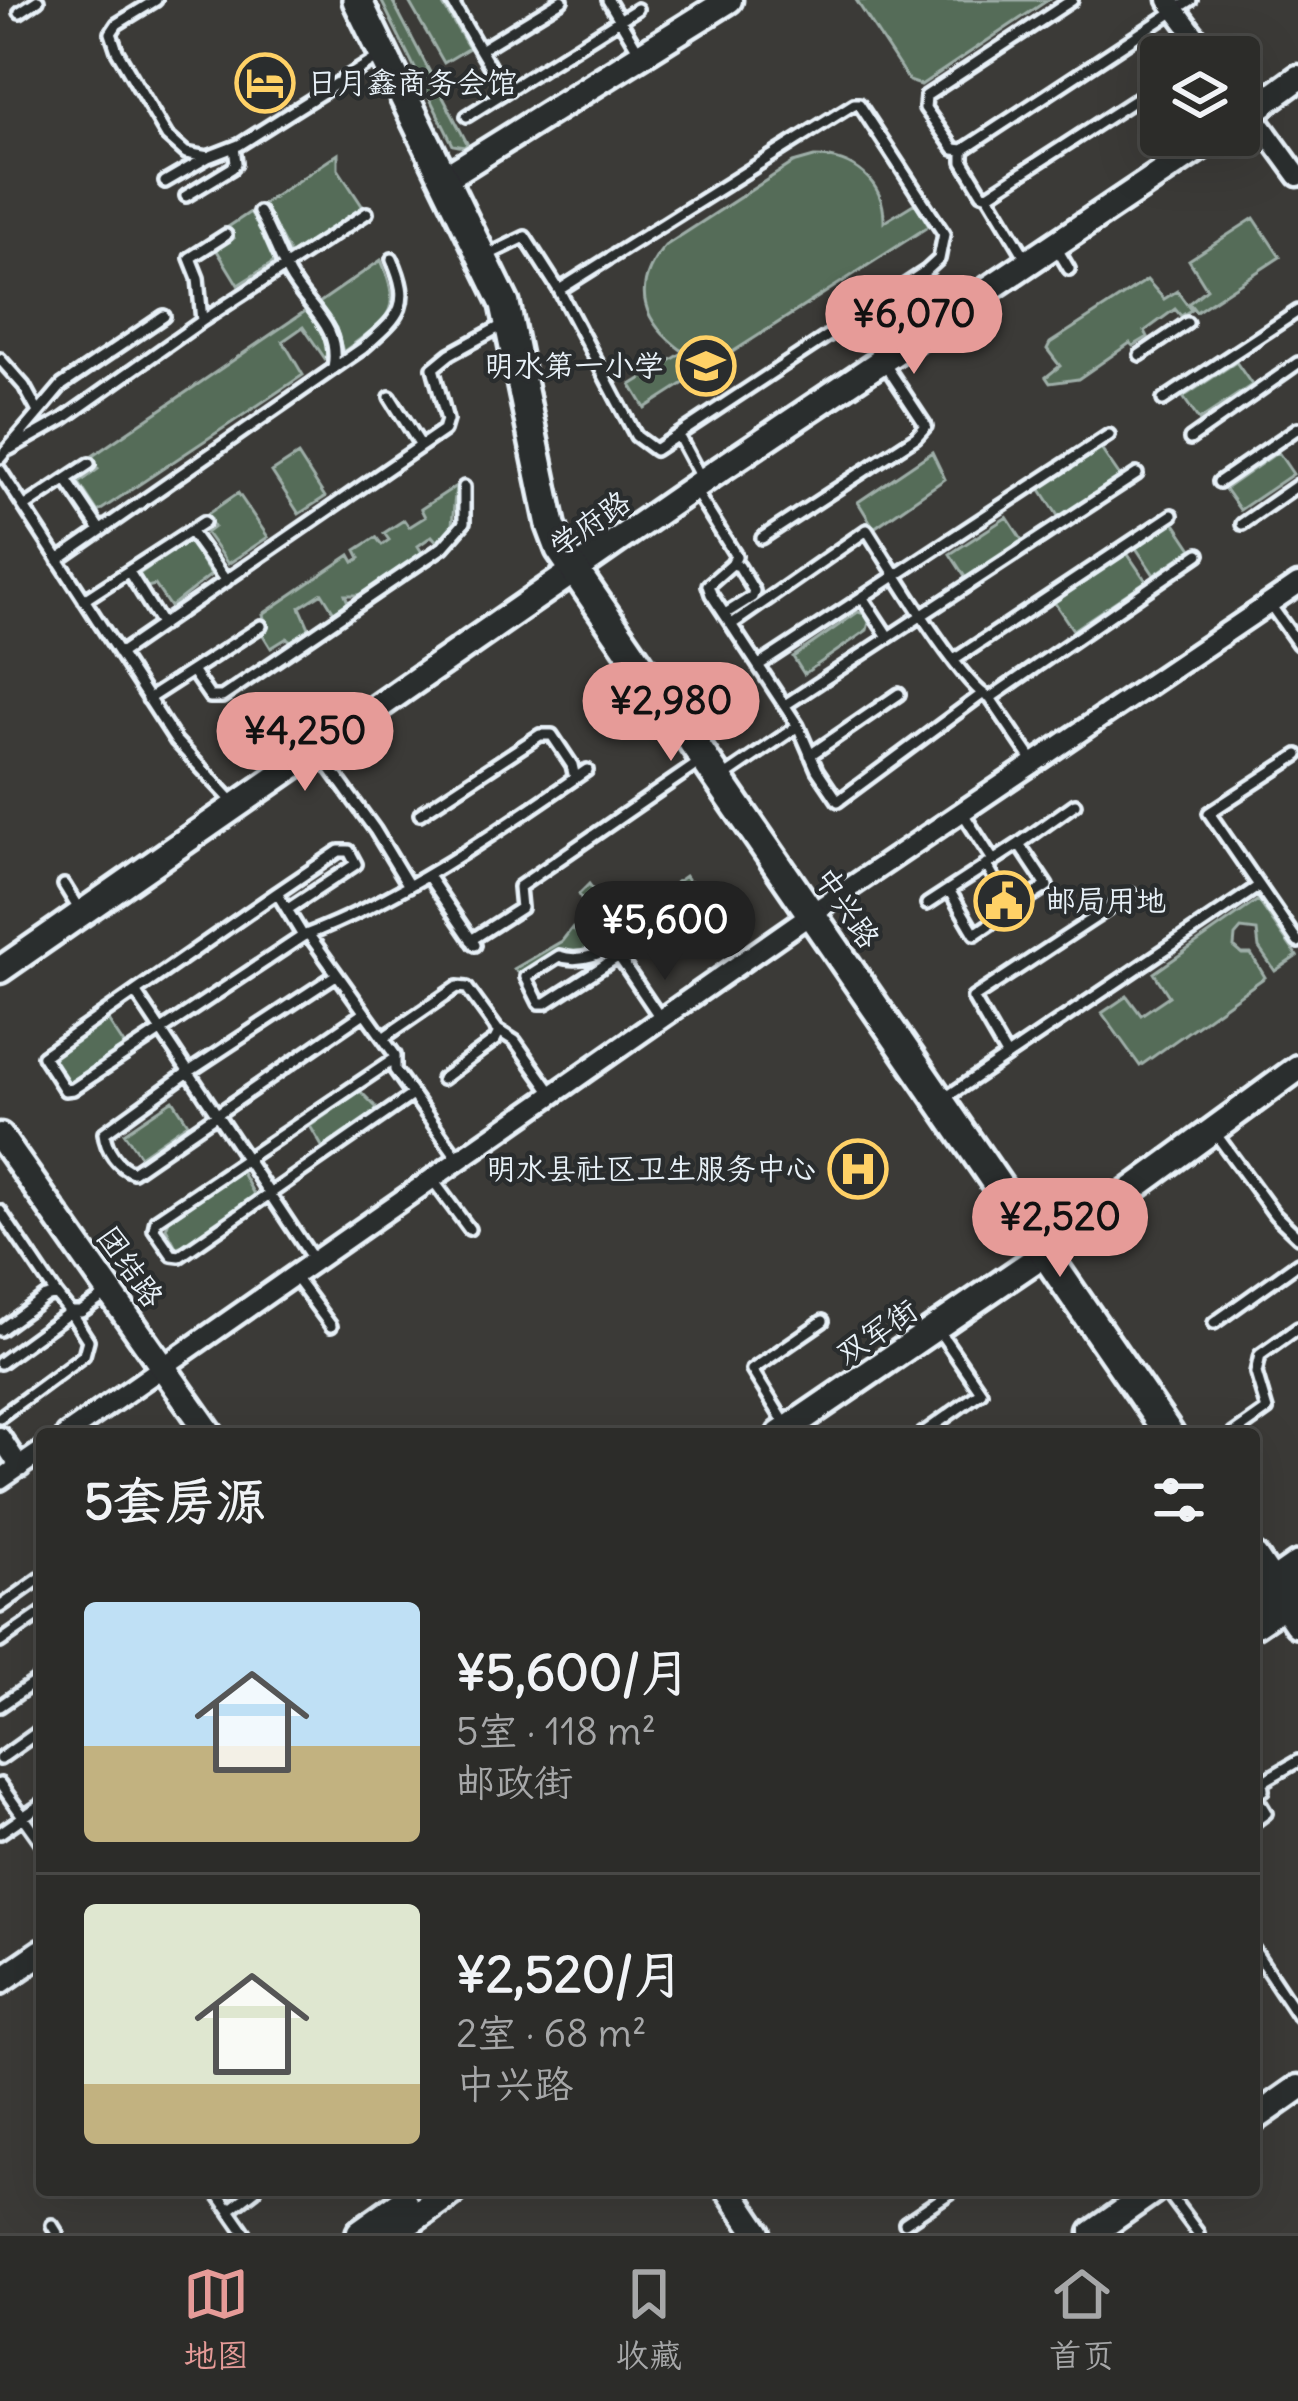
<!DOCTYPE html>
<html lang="zh">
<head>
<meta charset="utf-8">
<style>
  body { margin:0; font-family:Delius,"LXGW WenKai TC",sans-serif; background:#383835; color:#f1f3f6; height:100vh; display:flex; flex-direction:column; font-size:45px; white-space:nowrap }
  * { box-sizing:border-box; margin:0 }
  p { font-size:39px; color:#a6a7a8 }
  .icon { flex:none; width:66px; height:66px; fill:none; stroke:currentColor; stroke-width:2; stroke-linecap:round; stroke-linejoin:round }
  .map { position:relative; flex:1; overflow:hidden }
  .drawer { position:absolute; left:36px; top:1428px; width:1224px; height:768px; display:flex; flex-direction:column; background:#2c2c29; border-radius:12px; box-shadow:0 12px 48px #0002,0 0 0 3px #484846 }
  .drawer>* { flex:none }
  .tools { position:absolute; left:1140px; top:36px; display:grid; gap:24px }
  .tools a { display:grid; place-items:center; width:120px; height:120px; border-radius:12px; background:#2c2c29; box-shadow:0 12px 48px #0002,0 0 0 3px #484846; font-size:60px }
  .price { position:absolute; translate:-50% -102px; padding:0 27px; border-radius:42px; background:#e69b98; color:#111; font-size:39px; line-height:78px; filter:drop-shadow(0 3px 6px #0008) }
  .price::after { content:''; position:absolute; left:50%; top:72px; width:36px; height:27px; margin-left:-18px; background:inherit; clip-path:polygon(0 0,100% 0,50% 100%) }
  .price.on { background:#222; color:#fff }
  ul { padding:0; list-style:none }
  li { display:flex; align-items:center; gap:36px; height:300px; padding:0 48px }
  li+li { border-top:3px solid #484846 }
  li span { display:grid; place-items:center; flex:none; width:336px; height:240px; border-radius:12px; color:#555 }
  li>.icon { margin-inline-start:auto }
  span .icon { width:144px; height:144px; fill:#fffc; stroke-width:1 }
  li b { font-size:51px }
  h2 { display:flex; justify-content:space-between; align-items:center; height:144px; padding:0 48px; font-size:51px }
  .dock { display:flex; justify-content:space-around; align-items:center; height:168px; border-top:3px solid #484846; background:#2c2c29; font-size:33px; color:#a6a7a8 }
  .dock a { display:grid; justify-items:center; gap:6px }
  .dock .on { color:#e69b98 }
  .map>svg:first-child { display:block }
</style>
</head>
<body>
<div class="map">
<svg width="1298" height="2233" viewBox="0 0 1298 2233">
  <rect width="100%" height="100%" fill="#3b3a37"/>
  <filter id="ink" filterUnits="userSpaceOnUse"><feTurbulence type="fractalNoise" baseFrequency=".00833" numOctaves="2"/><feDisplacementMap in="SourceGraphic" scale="24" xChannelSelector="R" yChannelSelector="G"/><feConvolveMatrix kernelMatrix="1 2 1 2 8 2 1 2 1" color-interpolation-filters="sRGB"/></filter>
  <g filter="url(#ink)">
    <path fill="#556c59" stroke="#9eaea8" stroke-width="3" d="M 381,0 L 392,0 L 467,143 L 465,147 L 453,145 Z
      M 408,0 L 440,0 L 469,48 L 444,63 Z
      M 856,0 L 1048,0 L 921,85 L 909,81 Z
      M 338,154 L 338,169 L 363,207 L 291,256 L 263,204 Z
      M 814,157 C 853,156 885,182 884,222 L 915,203 L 929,226 L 645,408 L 631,385 L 684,352 C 643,323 629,288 665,246 L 793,163 Z
      M 252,211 L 276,261 L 238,285 L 216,249 L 234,238 L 228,227 Z
      M 1254,218 L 1280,257 L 1196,312 L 1189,303 L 1207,289 L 1189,260 Z
      M 381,260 C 405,316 385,319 343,352 L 336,328 L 319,303 Z
      M 1147,280 L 1164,299 L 1177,291 L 1191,310 L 1181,316 L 1175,309 L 1145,331 L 1148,337 L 1133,346 L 1130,343 L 1078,379 L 1050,383 L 1046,377 L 1060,366 L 1047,349 L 1050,343 Z
      M 307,310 C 320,322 325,335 330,352 L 326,360 L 303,327 L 283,341 L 303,375 L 98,512 L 79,483 L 98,469 L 91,457 Z
      M 1236,362 L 1252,385 L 1199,420 L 1183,397 Z
      M 1101,449 L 1121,478 L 1060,519 L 1040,488 Z
      M 932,452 L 945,479 L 874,528 L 858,502 Z
      M 1278,452 L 1293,474 L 1240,510 L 1225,489 Z
      M 298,455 L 325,497 L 299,514 L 272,472 Z
      M 456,486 L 451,534 L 438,543 L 432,536 L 418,546 L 423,554 L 362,595 L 345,595 L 349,605 L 335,614 L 322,593 L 300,607 L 310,630 L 292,642 L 287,638 L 271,648 L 260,630 L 265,623 L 263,614 L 350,555 L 354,562 L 360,558 L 356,550 L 376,537 L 382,545 L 389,540 L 384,533 L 404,520 L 409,527 L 425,517 L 421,509 Z
      M 238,493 L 268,537 L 228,564 L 206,533 L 214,527 L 206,515 Z
      M 1007,517 L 1024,543 L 967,580 L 950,554 Z
      M 1174,522 L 1192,549 L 1154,575 L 1136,548 Z
      M 188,541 L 211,575 L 170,607 L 155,585 L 147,587 L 139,574 Z
      M 1127,553 L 1146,581 L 1073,630 L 1054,602 Z
      M 858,612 L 865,614 L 869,622 L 867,630 L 804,674 L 793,657 Z
      M 685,876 L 692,886 L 605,943 L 578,953 L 556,952 L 519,973 L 514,969 L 562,941 L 572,928 L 579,934 L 593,922 L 579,894 L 589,884 L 601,900 L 622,888 L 636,911 Z
      M 1258,900 L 1297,956 L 1275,971 L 1259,948 L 1257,931 L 1241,929 L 1235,936 L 1234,947 L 1242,954 L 1251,954 L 1265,977 L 1140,1066 L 1102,1013 L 1127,996 L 1141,1015 L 1169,996 L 1154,973 Z
      M 107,1019 L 125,1046 L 66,1085 L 48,1058 Z
      M 360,1091 L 376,1107 L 375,1113 L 323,1148 L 310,1126 Z
      M 173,1100 L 188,1123 L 140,1156 L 124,1133 Z
      M 241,1171 L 255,1196 L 185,1245 L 176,1247 L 166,1228 L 169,1220 Z"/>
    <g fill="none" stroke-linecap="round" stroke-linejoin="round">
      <defs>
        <path id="service" d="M 156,0 L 117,24 L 111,33 L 117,51 L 167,136 L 186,153 L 208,157 L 239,145 L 379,57
          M 451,0 L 480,50 L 562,0
          M 608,0 L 639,52
          M 1072,0 L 926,96 L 925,108 L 954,149 L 963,150 L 1191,0
          M 20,12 L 38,0
          M 480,50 L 505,92
          M 467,116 L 637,9
          M 963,150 L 963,162 L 982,193 L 988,195
          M 165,182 L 208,157
          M 186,196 L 232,168 L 236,163 L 234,147
          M 259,212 C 271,232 278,254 289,275 C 308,310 341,324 333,369
          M 1056,247 L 1069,269
          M 488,255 L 525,237 L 559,290 L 854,104 L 859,104 L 944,234 L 939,259 L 926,271 L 655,450 L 636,436 L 559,290
          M 1027,260 L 988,195 L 1161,83
          M 202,321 L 367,213
          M 1140,355 L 1187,323
          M 0,359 L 24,386 L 38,412
          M 390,397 L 421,446
          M 1163,400 L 1298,311
          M 678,435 L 701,478
          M 1190,439 L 1298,363
          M 10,449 L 63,419 L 202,321 L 198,278 L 190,258 L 226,235
          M 0,458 L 62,385 L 164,316
          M 0,470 L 176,741 L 234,803
          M 67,481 L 100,530
          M 1219,482 L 1298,428
          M 696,492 L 736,556 L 732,564
          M 24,507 L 89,464
          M 1242,524 L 1298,485
          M 190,531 L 226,581
          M 762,538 L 916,437 L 926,426 L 855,319
          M 58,560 L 363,348 C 399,316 413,307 392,259
          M 129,572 L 162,625
          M 862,597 L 887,635
          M 84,600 L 204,522
          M 1269,603 L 1298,644
          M 732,624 L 867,530 C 887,561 963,688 990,698 L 1033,761
          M 119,654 L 444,430 L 447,420 L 433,368 L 450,354 L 505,324
          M 954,660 L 1172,515
          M 759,665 L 1109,435
          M 192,671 L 210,697 L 222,697 L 443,547 L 464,523 L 464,487
          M 990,698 L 1199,554
          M 148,699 L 261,626
          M 785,705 L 1137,474
          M 798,726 L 817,770 L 838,801 L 981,695
          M 317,750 L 375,830 L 409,886
          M 810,755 L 899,694
          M 1298,755 L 1209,813 L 1298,942
          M 722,778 L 798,726 L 711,594 L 708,585 L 732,564 L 739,566 L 754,591 L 752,597 L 725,614
          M 962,812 L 993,860
          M 420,814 L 540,735 L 552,735 L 572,765 L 575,778
          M 1019,844 L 1075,804
          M 428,876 L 475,945
          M 64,885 L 80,911
          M 949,890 L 975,934 L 1012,909 L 986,864
          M 277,893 L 303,936 L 73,1089 L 65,1090 L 43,1056 Z
          M 277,893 L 339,851 L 349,851 L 356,864 L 288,909
          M 927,904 L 1019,844 L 1047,886 L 1012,909
          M 309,935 L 395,1055 L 395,1070 L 459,1160
          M 303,936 C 406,897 497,832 587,770
          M 471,940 L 521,908 L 519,887 L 700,762
          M 617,954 L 661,1019
          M 619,956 L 546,1003 L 539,1003 L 526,977 L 559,956 C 601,972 659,913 694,889
          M 336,975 L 187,1073 L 104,1133 C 106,1150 118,1167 133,1172 L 364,1013
          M 136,993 L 315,1262
          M 496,1029 L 515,1041 L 553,1095
          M 383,1038 L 457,987 L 467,988 L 499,1032 L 495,1040 L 442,1079
          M 1006,1055 L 973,998 L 1131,894
          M 393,1060 L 156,1220 L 154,1229 L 172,1255 L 180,1256 L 412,1095
          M 945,1098 L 1259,886
          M 1215,1133 L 1275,1215 L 1298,1237
          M 432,1179 L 469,1229
          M 0,1211 L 56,1294
          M 294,1276 L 331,1326
          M 1214,1323 L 1298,1263
          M 0,1330 L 45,1297 L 56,1294 L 70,1312 L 0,1363
          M 0,1417 L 84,1355 L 88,1340 L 70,1312 L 81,1312 L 107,1294
          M 788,1428 L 752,1370 L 823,1321
          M 922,1434 L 981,1392 L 937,1328
          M 1233,1434 L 1267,1410 L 1256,1373 L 1260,1355 L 1298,1328
          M 0,1607 L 42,1577
          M 0,1642 L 42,1613
          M 0,1706 L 42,1677
          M 0,1759 L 42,1729
          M 0,1784 L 42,1843
          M 1254,1795 L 1263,1790 L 1262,1782 L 1298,1761
          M 1254,1822 L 1266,1813 L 1255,1795
          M 0,1833 L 42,1804
          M 1254,1950 L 1298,2016
          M 215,2190 L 245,2233
          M 1166,2190 L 1198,2233
          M 229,2210 L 255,2190
          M 905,2223 L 954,2190
          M 52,2225 L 57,2233"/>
        <path id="minor" d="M 1168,0 L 1211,57
          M 1239,95 L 1298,176
          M 67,1434 L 811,914 L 1298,584
          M 0,1437 L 20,1467
          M 0,1480 L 42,1451"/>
        <path id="tertiary" d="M 1239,121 L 1298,78
          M 445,178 L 729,0
          M 0,970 L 703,481 L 1218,135
          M 0,1136 L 210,1434
          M 780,1434 L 1045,1253 L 1298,1068
          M 0,1981 L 42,1952
          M 1254,2119 L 1298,2088
          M 729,2190 L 758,2233
          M 1093,2233 L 1154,2190"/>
        <path id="secondary" d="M 357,0 L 505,304 L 551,525 L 560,549 L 1169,1434
          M 1254,1558 L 1298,1623
          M 1254,1597 L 1298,1566
          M 1254,1623 L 1295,1595
          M 361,2233 L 403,2203
          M 392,2233 L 453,2190"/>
      </defs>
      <use href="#service" stroke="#e8f1f8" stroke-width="18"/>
      <use href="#minor" stroke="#e8f1f8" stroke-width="27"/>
      <use href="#tertiary" stroke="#e8f1f8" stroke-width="33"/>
      <use href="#secondary" stroke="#e8f1f8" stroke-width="36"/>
      <use href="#service" stroke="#2a2d2e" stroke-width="9"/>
      <use href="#minor" stroke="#2a2d2e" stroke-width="18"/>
      <use href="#tertiary" stroke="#2a2d2e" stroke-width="24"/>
      <use href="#secondary" stroke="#2a2d2e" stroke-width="27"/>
    </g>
  </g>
  <defs>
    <symbol id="hotel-ring" viewBox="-11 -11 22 22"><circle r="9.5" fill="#2a2d2e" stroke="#ffd166" stroke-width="1.5"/><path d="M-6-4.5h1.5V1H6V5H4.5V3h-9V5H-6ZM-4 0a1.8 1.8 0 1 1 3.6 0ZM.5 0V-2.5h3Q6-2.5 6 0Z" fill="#ffd166"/></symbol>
    <symbol id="school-ring" viewBox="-11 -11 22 22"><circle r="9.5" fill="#2a2d2e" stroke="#ffd166" stroke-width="1.5"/><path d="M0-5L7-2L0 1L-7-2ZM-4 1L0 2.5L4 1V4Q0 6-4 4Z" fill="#ffd166"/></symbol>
    <symbol id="civic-ring" viewBox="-11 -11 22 22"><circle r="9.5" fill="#2a2d2e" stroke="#ffd166" stroke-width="1.5"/><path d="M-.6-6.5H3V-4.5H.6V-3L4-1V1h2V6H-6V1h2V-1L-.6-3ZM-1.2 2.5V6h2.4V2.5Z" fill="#ffd166"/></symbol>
    <symbol id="hospital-ring" viewBox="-11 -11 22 22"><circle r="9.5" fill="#2a2d2e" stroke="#ffd166" stroke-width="1.5"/><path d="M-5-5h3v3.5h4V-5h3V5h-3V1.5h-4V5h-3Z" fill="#ffd166"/></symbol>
  </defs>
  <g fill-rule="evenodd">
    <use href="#hotel-ring" x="232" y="50" width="66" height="66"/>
    <use href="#school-ring" x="673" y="333" width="66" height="66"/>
    <use href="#civic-ring" x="971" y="868" width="66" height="66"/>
    <use href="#hospital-ring" x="825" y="1136" width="66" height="66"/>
  </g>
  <g text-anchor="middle" stroke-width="9" stroke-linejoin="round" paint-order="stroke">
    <g font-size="30" fill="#e8f1f8" stroke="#2a2d2e" text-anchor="start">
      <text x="307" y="93">日月鑫商务会馆</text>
      <text x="664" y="376" text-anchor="end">明水第一小学</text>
      <text x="1046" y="911">邮局用地</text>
      <text x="816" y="1179" text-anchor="end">明水县社区卫生服务中心</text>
    </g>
    <g font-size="30" fill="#e8f1f8" stroke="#2a2d2e">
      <text transform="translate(590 524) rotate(-35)" y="10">学府路</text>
      <text transform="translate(847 908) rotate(56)" y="10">中兴路</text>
      <text transform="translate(130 1267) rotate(55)" y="10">团结路</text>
      <text transform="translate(877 1332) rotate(-34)" y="10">双军街</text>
    </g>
  </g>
</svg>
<div class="tools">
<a><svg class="icon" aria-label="layers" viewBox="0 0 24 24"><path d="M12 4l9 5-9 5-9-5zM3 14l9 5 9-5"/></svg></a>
</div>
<b class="price" style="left:914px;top:377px">¥6,070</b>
<b class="price" style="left:671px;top:764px">¥2,980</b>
<b class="price" style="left:305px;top:794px">¥4,250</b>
<b class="price on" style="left:665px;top:983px">¥5,600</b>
<b class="price" style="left:1060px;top:1280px">¥2,520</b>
<section class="drawer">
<h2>5套房源<svg class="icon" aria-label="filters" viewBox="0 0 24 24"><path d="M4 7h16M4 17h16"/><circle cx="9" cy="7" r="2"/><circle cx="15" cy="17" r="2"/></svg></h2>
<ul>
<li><span style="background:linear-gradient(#bfe0f5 60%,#c2b280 0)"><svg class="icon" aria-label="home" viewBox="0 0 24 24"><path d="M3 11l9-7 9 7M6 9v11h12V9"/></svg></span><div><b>¥5,600/月</b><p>5室 · 118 m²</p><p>邮政街</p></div></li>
<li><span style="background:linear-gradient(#dfe7d0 75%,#c2b280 0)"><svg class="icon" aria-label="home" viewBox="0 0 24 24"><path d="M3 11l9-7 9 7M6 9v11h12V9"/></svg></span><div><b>¥2,520/月</b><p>2室 · 68 m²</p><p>中兴路</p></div></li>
</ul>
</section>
</div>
<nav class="dock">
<a class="on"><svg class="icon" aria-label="map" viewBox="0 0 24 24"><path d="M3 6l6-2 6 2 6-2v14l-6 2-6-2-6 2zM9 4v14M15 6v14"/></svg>地图</a>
<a><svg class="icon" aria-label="saved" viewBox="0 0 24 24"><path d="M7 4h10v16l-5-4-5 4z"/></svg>收藏</a>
<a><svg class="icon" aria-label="home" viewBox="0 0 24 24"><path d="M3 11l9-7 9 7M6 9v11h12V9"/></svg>首页</a>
</nav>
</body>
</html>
